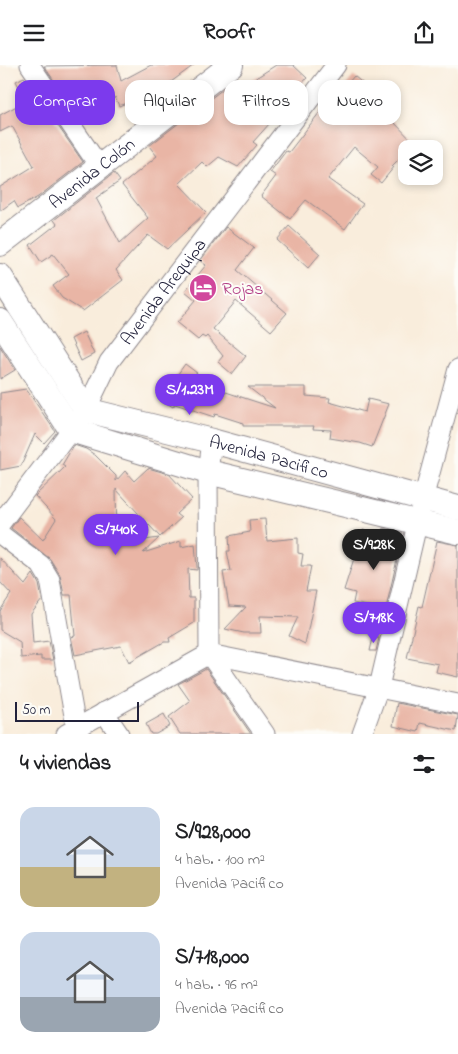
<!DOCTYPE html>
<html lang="es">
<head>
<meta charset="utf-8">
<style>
  body { margin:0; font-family:"Indie Flower",sans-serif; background:#f2f2f2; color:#202124; height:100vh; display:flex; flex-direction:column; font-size:19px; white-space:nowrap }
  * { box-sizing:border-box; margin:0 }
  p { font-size:16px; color:#757577 }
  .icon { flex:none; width:28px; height:28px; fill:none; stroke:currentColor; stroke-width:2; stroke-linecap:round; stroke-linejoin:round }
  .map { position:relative; height:669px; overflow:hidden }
  .sheet { display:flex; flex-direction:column; background:#fff; flex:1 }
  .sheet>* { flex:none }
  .banner { position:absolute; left:15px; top:15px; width:429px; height:45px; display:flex; gap:10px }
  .fabs { position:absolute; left:398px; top:75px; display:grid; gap:10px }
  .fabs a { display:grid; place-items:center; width:45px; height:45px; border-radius:10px; background:#fff; box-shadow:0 2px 8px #0003; font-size:25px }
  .scale { position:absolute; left:15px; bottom:12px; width:124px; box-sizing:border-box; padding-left:5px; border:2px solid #22223b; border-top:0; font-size:14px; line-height:18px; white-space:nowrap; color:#22223b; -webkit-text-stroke:4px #fdfcf7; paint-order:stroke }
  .price { position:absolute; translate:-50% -42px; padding:0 11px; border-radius:18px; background:#7c3aed; color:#fff; font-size:16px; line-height:32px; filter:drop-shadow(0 1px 2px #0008) }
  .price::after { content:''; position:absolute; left:50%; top:30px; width:15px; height:11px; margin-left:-8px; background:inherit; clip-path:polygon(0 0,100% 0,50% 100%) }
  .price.active { background:#222; color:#fff }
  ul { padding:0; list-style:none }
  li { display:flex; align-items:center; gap:15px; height:125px; padding:0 20px }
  li span { display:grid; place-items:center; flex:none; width:140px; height:100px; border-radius:15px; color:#555 }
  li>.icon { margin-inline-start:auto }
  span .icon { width:60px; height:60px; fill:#fffc; stroke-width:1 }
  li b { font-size:21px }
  h2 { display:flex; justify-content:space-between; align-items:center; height:60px; padding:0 20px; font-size:21px }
  .pill { padding:0 18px; border-radius:15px; background:#fff; box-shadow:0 2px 8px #0003; font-size:18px; line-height:45px }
  .pill.active { background:#7c3aed; color:#fff }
  header { display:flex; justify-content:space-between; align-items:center; height:65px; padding:0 20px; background:#fff; font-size:22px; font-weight:700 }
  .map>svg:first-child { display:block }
</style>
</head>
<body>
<header><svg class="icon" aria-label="menu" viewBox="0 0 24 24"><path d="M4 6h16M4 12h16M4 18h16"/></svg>Roofr<svg class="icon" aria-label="share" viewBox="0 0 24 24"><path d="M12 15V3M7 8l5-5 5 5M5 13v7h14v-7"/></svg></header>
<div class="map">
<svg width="458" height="669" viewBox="0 0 458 669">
  <rect width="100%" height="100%" fill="#fdfcf7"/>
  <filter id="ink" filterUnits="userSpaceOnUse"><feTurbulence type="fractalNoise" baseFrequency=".02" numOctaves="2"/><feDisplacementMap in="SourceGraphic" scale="10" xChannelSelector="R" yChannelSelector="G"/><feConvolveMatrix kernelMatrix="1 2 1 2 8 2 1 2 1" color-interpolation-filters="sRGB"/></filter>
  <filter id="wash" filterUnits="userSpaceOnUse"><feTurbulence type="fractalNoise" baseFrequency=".0096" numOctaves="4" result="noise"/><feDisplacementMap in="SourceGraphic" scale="20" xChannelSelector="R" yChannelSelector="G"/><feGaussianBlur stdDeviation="1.12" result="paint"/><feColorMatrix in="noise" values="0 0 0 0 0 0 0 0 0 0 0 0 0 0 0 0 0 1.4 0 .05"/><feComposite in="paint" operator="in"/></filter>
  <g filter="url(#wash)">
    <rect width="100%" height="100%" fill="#f9eddc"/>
    <g id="blocks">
      <path fill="#e9b5a5" d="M 117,0 L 121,16 L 151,0 L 194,0 L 156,28 L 152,20 L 129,32 L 131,36 L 119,41 L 115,32 L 93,49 L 78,30 L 68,36 L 44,1 Z
        M 276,0 L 293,0 L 307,13 L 291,31 L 260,50 L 270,58 L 253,77 L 257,80 L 238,102 L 219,92 L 207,102 L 202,97 L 179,119 L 206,147 L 167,184 L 148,170 L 116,205 L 123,215 L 83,246 L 62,233 L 53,221 L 69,209 L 53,189 L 41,197 L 30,180 L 57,159 L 54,155 L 114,108 L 120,116 L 96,133 L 120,178 L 148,153 L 122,120 L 157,91 L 149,81 L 236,14 L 242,22 Z
        M 354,11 L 373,27 L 369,31 L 415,79 L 410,84 L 406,84 L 406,87 L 392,101 L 394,102 L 381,118 L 371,110 L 378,102 L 354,82 L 328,114 L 363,139 L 345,164 L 306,135 L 290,154 L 261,131 L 276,111 L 270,107 L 286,86 L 289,87 L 323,43 L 325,45 Z
        M 24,12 L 83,97 L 38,132 L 18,143 L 14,136 L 0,146 L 0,122 L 34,101 L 12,61 L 0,67 L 0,50 L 26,36 L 16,16 Z
        M 289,161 L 320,189 L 308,203 L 277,175 Z
        M 226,162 L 254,183 L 237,205 L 287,248 L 271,266 L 236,236 L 213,264 L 246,291 L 232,309 L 218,297 L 223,291 L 207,271 L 205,273 L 202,271 L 198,275 L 177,258 L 196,235 L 185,226 L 206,200 L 200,196 Z
        M 84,267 L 94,289 L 81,296 L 71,274 Z
        M 0,281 L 15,305 L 0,314 Z
        M 185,299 L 197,308 L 192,316 L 275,343 L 248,322 L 306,322 L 306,331 L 330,333 L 329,337 L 365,347 L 368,334 L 389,339 L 372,382 L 360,378 L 330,373 L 331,365 L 313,364 L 314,361 L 243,361 L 243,358 L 215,349 L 214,352 L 175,339 L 173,342 L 160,334 Z
        M 26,324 L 55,366 L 44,378 L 35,369 L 21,401 L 0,405 L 0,328 Z
        M 74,380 L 86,384 L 95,390 L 116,411 L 116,416 L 125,406 L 134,416 L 148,403 L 169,409 L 192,434 L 176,449 L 181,453 L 160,472 L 116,424 L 117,479 L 159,473 L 143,488 L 181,476 L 181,482 L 195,479 L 197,502 L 197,505 L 188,504 L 189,533 L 194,533 L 194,558 L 169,573 L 170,577 L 164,577 L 129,597 L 121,581 L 75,590 L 71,572 L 75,571 L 71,530 L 64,530 L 60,510 L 50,494 L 11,463 L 19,452 L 43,475 L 56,454 L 35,431 L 65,402 L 62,400 Z
        M 265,454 L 267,476 L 298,473 L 298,488 L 303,489 L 301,501 L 311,501 L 306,526 L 316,526 L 305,579 L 289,571 L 298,552 L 260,551 L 261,568 L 244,568 L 225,564 L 246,542 L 229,541 L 223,507 L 231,506 L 227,486 L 230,486 L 229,471 L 250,467 L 249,455 Z
        M 383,463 L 403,468 L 382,561 L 369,558 L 374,542 L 353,538 L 355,528 L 344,525 L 363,465 L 381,470 Z
        M 437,476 L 458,480 L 458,612 L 436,607 L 438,599 L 407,593 L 419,541 L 422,542 Z
        M 0,493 L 25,520 L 33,509 L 39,519 L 42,535 L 31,549 L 33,578 L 49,576 L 53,595 L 41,595 L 41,591 L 21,593 L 20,577 L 0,565 L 0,546 L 11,529 L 0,517 Z
        M 373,573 L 379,573 L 376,586 L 370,586 Z
        M 206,604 L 251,669 L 180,669 L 169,652 L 190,636 L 178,619 Z
        M 397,638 L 458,650 L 456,666 L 420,658 L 418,667 L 393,661 Z
        M 164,649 L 170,661 L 156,669 L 151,669 L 146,659 Z"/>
    </g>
  </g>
  <g filter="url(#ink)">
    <use href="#blocks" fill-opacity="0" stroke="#8e888c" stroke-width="1"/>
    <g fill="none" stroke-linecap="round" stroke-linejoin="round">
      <defs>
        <g id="minor">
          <path d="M 30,0 L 99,101"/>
          <path d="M 212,376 L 208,407 L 209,589 L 265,669"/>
          <path id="s1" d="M 0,459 L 86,345 L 109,297 L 336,0"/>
          <path d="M 0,469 L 41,500 L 50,515 L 76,662"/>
          <path d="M 104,647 L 119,669"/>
          <path d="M 66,669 L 209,589 L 458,639"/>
          <path d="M 362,669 L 379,622 L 423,434 L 458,304"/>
        </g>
        <g id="major">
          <path id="s2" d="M 0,179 L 231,0"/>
          <path id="s3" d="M 0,211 L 86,345 L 212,376 L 458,443"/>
          <path d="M 0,256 L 71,365 L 208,407 L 458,467"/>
        </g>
      </defs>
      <use href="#minor" stroke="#8e888c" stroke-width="21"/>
      <use href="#major" stroke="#8e888c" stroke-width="26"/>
      <use href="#minor" stroke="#fff" stroke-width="19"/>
      <use href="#major" stroke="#fff" stroke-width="24"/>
    </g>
  </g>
  <defs>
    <symbol id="hotel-disc" viewBox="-11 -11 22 22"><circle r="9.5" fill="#d1479c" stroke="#fdfcf7"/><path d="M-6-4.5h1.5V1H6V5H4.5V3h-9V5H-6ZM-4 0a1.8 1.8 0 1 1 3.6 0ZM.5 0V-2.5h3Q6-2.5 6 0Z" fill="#fff"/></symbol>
  </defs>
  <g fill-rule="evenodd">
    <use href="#hotel-disc" x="187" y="207" width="32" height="32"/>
  </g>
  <g text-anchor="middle" stroke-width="4" stroke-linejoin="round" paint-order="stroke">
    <g font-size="18" fill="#22223b" stroke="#fdfcf7">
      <text dy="6" stroke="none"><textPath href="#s2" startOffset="116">Avenida Colón</textPath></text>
      <text dy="6" stroke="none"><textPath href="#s1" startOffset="285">Avenida Arequipa</textPath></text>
      <text dy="6" stroke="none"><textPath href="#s3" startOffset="348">Avenida Pacifico</textPath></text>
    </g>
    <g font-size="18" fill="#b23c85" stroke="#fdfcf7" text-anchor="start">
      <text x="222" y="229">Rojas</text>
    </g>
  </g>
</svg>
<div class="fabs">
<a><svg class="icon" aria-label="layers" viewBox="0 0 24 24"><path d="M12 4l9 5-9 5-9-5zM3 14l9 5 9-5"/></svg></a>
</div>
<div class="scale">50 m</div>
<b class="price" style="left:190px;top:351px">S/1.23M</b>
<b class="price" style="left:116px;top:491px">S/740K</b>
<b class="price active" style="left:374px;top:506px">S/928K</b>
<b class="price" style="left:374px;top:579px">S/718K</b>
<div class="banner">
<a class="pill active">Comprar</a>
<a class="pill">Alquilar</a>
<a class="pill">Filtros</a>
<a class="pill">Nuevo</a>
</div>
</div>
<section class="sheet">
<h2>4 viviendas<svg class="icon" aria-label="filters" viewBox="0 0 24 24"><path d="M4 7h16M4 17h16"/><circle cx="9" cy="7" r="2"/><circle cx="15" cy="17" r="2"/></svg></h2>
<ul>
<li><span style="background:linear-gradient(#c9d6e8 60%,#c2b280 0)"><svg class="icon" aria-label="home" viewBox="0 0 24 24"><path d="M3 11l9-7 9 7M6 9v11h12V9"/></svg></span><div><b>S/928,000</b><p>4 hab. · 100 m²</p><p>Avenida Pacifico</p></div></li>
<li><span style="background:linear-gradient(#c9d6e8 65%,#9aa5b1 0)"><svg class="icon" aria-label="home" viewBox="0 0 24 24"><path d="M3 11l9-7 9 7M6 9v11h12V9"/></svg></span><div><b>S/718,000</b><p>4 hab. · 96 m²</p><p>Avenida Pacifico</p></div></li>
</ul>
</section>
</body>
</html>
